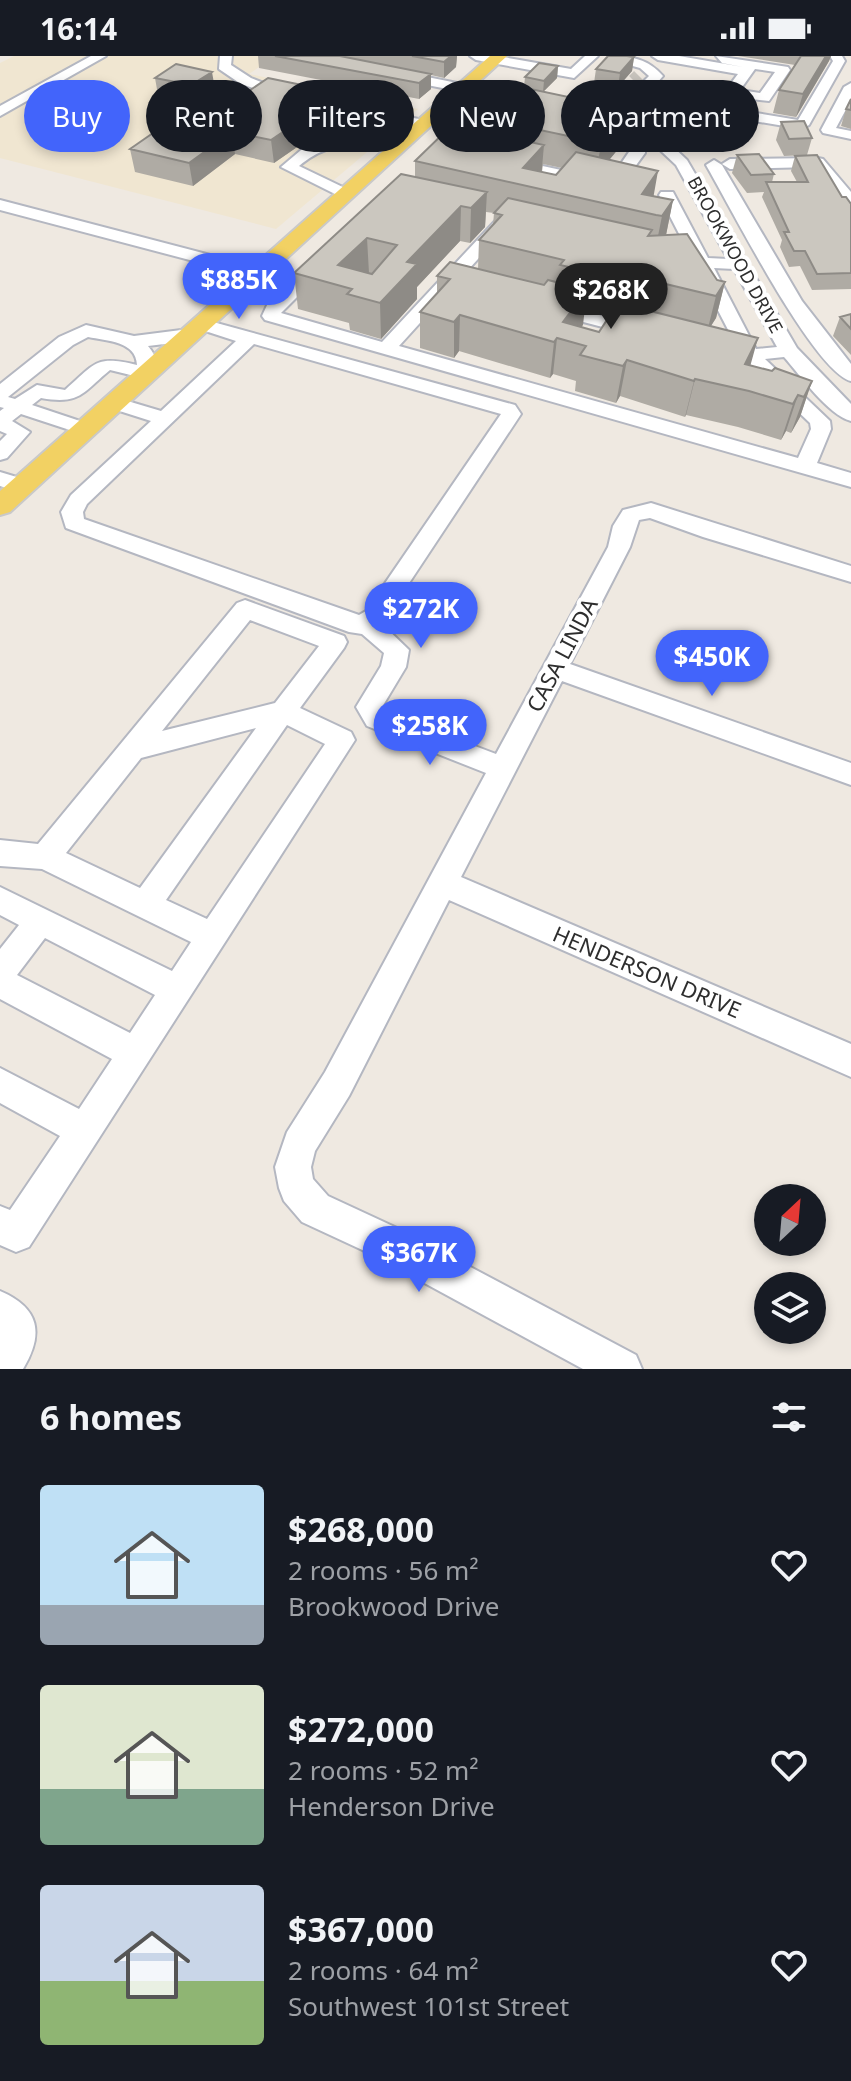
<!DOCTYPE html>
<html lang="en">
<head>
<meta charset="utf-8">
<style>
  body { margin:0; font-family:"Noto Sans",sans-serif; background:#242831; color:#f1f3f6; height:100vh; display:flex; flex-direction:column; font-size:30px; white-space:nowrap }
  * { box-sizing:border-box; margin:0 }
  p { font-size:26px; color:#9ea1a6 }
  .icon { flex:none; width:44px; height:44px; fill:none; stroke:currentColor; stroke-width:2; stroke-linecap:round; stroke-linejoin:round }
  .map { position:relative; height:1313px; overflow:hidden }
  .sheet { display:flex; flex-direction:column; background:#171b24; flex:1 }
  .sheet>* { flex:none }
  .hud { position:absolute; left:24px; top:24px; width:804px; height:72px; display:flex; gap:16px }
  .needle { width:52px; rotate:26deg }
  .controls { position:absolute; left:754px; top:1128px; display:grid; gap:16px }
  .controls a { display:grid; place-items:center; width:72px; height:72px; border-radius:50%; background:#171b24; box-shadow:0 4px 12px #0003; font-size:40px }
  .price { position:absolute; translate:-50% -68px; padding:0 18px; border-radius:28px; background:#4264fb; color:#fff; font-size:26px; line-height:52px; filter:drop-shadow(0 2px 4px #0008) }
  .price::after { content:''; position:absolute; left:50%; top:48px; width:24px; height:18px; margin-left:-12px; background:inherit; clip-path:polygon(0 0,100% 0,50% 100%) }
  .price.current { background:#222; color:#fff }
  ul { padding:0; list-style:none }
  li { display:flex; align-items:center; gap:24px; height:200px; padding:0 40px }
  li span { display:grid; place-items:center; flex:none; width:224px; height:160px; border-radius:8px; color:#555 }
  li>.icon { margin-inline-start:auto }
  span .icon { width:96px; height:96px; fill:#fffc; stroke-width:1 }
  li b { font-size:34px }
  h2 { display:flex; justify-content:space-between; align-items:center; height:96px; padding:0 40px; font-size:34px }
  .tag { padding:0 28px; border-radius:36px; background:#171b24; box-shadow:0 4px 12px #0003; font-size:28px; line-height:72px }
  .tag.current { background:#4264fb; color:#fff }
  .status { display:flex; justify-content:space-between; align-items:center; height:56px; padding:0 40px; background:#171b24; direction:ltr }
  .status svg { height:22px; fill:currentColor }
  .map>svg:first-child { display:block }
</style>
</head>
<body>
<div class="status"><b>16:14</b><svg viewBox="0 0 49 12"><path d="M0 12V9h3v3zM5 12V6h3v6zM10 12V3h3v9zM15 12V0h3v12zM26 1h20v11H26zM47 4h2v5h-2z"/></svg></div>
<div class="map">
<svg width="851" height="1313" viewBox="0 0 851 1313">
  <rect width="100%" height="100%" fill="#efe9e1"/>
  <path fill="#f0e6d1" d="M 14,0 L 275,0 L 249,18 L 418,53 L 276,173 L 0,102 L 0,7 Z"/>
  <g fill="none" stroke-linecap="round" stroke-linejoin="round">
    <path stroke="#c8c4bd" stroke-width="14" stroke-dasharray="14 7" stroke-linecap="butt" d="M 634,25 L 639,20"/>
    <defs>
      <path id="minor" d="M 91,0 L 106,0 L 0,60 L 0,50 Z
        M 220,0 L 232,0 L 231,9 L 251,22 L 297,40 L 290,44 L 241,28 L 219,13 Z
        M 470,0 L 497,0 L 571,13 L 585,0 L 598,0 L 574,22 L 476,4 Z
        M 610,0 C 632,0 648,3 663,20 L 650,35 L 640,37 L 613,66 L 608,67 L 601,63 L 603,60 L 631,30 L 641,28 L 649,20 L 640,12 L 611,4 Z
        M 652,0 L 679,0 L 743,11 L 722,7 L 716,0 L 788,11 L 790,14 L 769,45 L 734,41 L 726,52 L 798,64 L 833,5 L 830,0 L 842,0 L 845,5 L 809,69 L 802,73 L 712,58 L 710,55 L 738,18 L 658,4 ZM 755,13 L 775,16 L 760,37 L 740,34 Z
        M 397,15 L 523,40 L 530,44 L 523,48 L 392,22 L 392,16 Z
        M 851,27 L 851,44 L 836,72 L 851,75 L 851,83 L 823,77 L 821,74 L 844,31 Z
        M 592,29 L 604,32 L 589,50 L 579,50 L 577,47 Z
        M 340,46 L 423,64 L 430,68 L 423,72 L 335,53 L 333,50 Z
        M 587,64 L 617,74 L 645,91 L 645,97 L 618,134 L 608,134 L 605,131 L 631,93 L 582,71 L 582,65 Z
        M 623,65 L 670,88 L 687,104 L 797,292 L 851,348 L 851,365 C 828,359 800,319 784,301 L 765,303 L 830,365 L 831,373 L 817,407 L 851,417 L 851,431 L 265,264 L 262,260 L 268,247 L 314,204 L 320,203 L 329,208 L 326,212 L 281,257 L 382,286 L 495,165 L 507,165 L 507,171 L 399,290 L 798,402 L 811,373 L 810,367 L 744,304 L 711,298 L 709,294 L 711,290 L 737,291 L 696,212 L 672,211 L 664,206 L 672,201 L 691,201 L 659,139 L 661,136 L 673,136 L 708,202 L 728,203 L 676,109 L 660,94 L 618,72 L 616,69 ZM 714,212 L 734,213 L 777,291 L 756,293 Z
        M 330,81 L 400,85 L 407,89 L 400,93 C 357,91 334,81 299,110 L 351,135 L 353,138 L 345,143 L 281,111 L 307,89 Z
        M 818,102 L 823,103 L 851,136 L 851,151 L 845,149 L 814,111 L 730,113 L 722,108 L 730,103 Z
        M 510,103 L 589,120 L 597,125 L 589,130 L 505,111 L 505,105 Z
        M 714,104 L 722,109 L 802,245 L 851,308 L 851,325 C 813,315 729,148 706,109 Z
        M 0,144 L 264,213 L 267,217 L 258,222 L 0,154 Z
        M 551,247 L 647,271 L 650,275 L 641,281 L 545,256 L 542,252 Z
        M 202,263 L 515,349 L 521,358 L 382,568 L 409,594 L 406,611 L 382,651 L 385,656 L 496,698 L 608,491 L 613,470 L 623,454 L 651,447 L 851,510 L 851,526 L 703,481 L 650,462 L 639,464 L 630,491 L 570,608 L 851,707 L 851,729 L 562,625 L 461,821 L 851,988 L 851,1021 L 449,844 L 349,1040 L 315,1095 L 311,1111 L 313,1123 L 328,1140 L 397,1172 L 636,1299 L 642,1313 L 583,1313 L 371,1198 L 302,1166 L 284,1145 L 279,1132 L 275,1111 L 287,1076 L 325,1016 L 486,717 L 367,670 L 356,651 L 381,610 L 384,597 L 362,578 L 349,576 L 66,472 L 61,456 L 71,439 L 151,365 L 107,351 L 104,347 L 107,343 L 114,341 L 161,355 L 236,285 L 196,272 L 193,268 ZM 254,288 L 501,358 L 366,555 L 359,559 L 84,463 L 83,456 L 87,448 Z
        M 86,269 L 134,280 L 189,273 L 198,279 L 189,285 L 148,290 C 155,298 161,311 154,321 L 147,323 L 110,314 C 82,337 80,349 41,342 L 32,349 L 92,369 L 95,373 L 85,379 L 21,358 L 12,365 L 30,376 L 7,402 L 0,404 L 0,385 L 7,378 L 0,375 L 0,355 L 4,352 L 0,351 L 0,328 L 59,281 ZM 88,281 C 107,285 136,285 137,309 C 95,299 96,307 65,334 L 37,329 L 15,343 L 8,341 L 73,289 Z
        M 0,416 L 30,425 L 33,430 L 30,435 L 22,437 L 0,430 Z
        M 245,544 L 344,580 L 347,586 L 344,592 L 300,652 L 351,676 L 355,684 L 29,1191 L 16,1196 L 0,1189 L 0,1150 L 10,1154 L 60,1080 L 0,1047 L 0,1012 L 79,1053 L 112,1003 L 0,943 L 0,893 L 19,869 L 0,859 L 0,831 L 172,915 L 191,886 L 42,813 L 0,810 L 0,784 L 38,788 L 237,547 ZM 250,564 L 319,590 L 275,647 L 162,675 ZM 287,669 L 325,688 L 207,863 L 166,844 ZM 256,672 L 140,832 L 66,797 L 141,702 ZM 45,882 L 155,939 L 130,977 L 17,919 Z
        M 0,1235 C 40,1252 44,1278 23,1313 L 0,1313 Z"/>
      <path id="major" d="M 490,0 L 507,0 L 10,456 L 0,459 L 0,435 Z"/>
    </defs>
    <use href="#minor" stroke="#b4b7c1" stroke-width="4"/>
    <use href="#major" stroke="#c9c9c9" stroke-width="4"/>
    <use href="#minor" fill="#fff" fill-rule="evenodd"/>
    <use href="#major" fill="#f2d163" fill-rule="evenodd"/>
  </g>
  <path fill="#afaba4" fill-rule="evenodd" d="M 258,0 L 457,0 L 456,11 L 444,22 L 431,19 L 431,33 L 419,43 L 259,12 Z
    M 738,0 L 831,0 L 829,5 L 796,61 L 773,57 L 779,34 L 795,9 Z
    M 634,1 L 632,15 L 618,31 L 594,27 L 596,13 Z
    M 558,10 L 557,22 L 544,35 L 596,54 L 619,92 L 609,104 L 654,140 L 673,144 L 666,179 L 717,224 L 725,226 L 716,262 L 711,270 L 750,310 L 812,325 L 800,361 L 791,377 L 786,375 L 781,384 L 738,371 L 686,359 L 685,361 L 620,340 L 616,347 L 575,335 L 576,325 L 553,318 L 550,322 L 459,295 L 454,302 L 420,292 L 420,256 L 437,237 L 437,220 L 478,213 L 479,184 L 493,169 L 494,157 L 486,156 L 485,171 L 470,187 L 460,185 L 417,231 L 417,243 L 381,283 L 350,274 L 349,267 L 298,253 L 294,217 L 415,121 L 415,105 L 465,72 L 465,58 L 524,31 L 525,21 ZM 543,108 L 562,112 L 556,119 L 542,116 ZM 598,249 L 615,252 L 599,276 L 581,271 L 585,252 L 594,254 Z
    M 155,22 L 215,33 L 194,47 L 158,39 Z
    M 268,22 L 375,44 L 376,66 L 362,78 L 326,71 L 274,107 L 235,98 L 193,130 L 135,116 L 130,93 L 178,83 Z
    M 851,43 L 851,73 L 841,70 L 846,53 Z
    M 781,66 L 812,82 L 807,99 L 784,100 L 776,84 Z
    M 737,99 L 774,118 L 772,126 L 797,126 L 791,115 L 795,100 L 851,148 L 851,233 L 812,234 L 800,210 L 789,211 L 780,191 L 782,184 L 762,141 L 764,136 L 747,137 L 732,117 Z
    M 851,258 L 851,299 L 833,280 L 840,261 Z"/>
  <path fill="#8e8b86" d="M 451,0 L 457,0 L 456,11 L 444,22 L 444,6 Z
    M 826,0 L 831,0 L 829,5 L 796,61 L 803,38 Z
    M 634,1 L 632,15 L 618,31 L 620,17 Z
    M 558,10 L 557,22 L 543,36 L 544,25 Z
    M 212,16 L 215,33 L 194,47 L 191,29 Z
    M 431,18 L 431,33 L 419,43 L 419,27 Z
    M 375,44 L 376,66 L 362,78 L 361,56 Z
    M 324,48 L 326,71 L 274,107 L 271,84 Z
    M 624,59 L 619,92 L 596,120 L 601,87 Z
    M 232,76 L 235,98 L 193,130 L 189,107 Z
    M 544,89 L 541,123 L 523,112 Z
    M 658,115 L 652,149 L 642,138 Z
    M 487,136 L 485,171 L 470,187 L 471,152 Z
    M 673,144 L 666,179 L 655,195 L 662,160 Z
    M 461,150 L 460,185 L 417,231 L 417,243 L 381,283 L 380,247 L 407,206 Z
    M 367,182 L 369,217 L 338,209 Z
    M 603,213 L 598,249 L 594,254 L 599,218 Z
    M 725,226 L 716,262 L 707,276 L 716,240 Z
    M 587,234 L 583,269 L 571,286 L 563,266 Z
    M 460,259 L 459,295 L 454,302 L 454,266 Z
    M 557,282 L 553,318 L 550,322 L 554,286 Z
    M 758,282 L 748,318 L 745,308 Z
    M 627,304 L 620,340 L 616,347 L 623,310 Z
    M 695,323 L 686,359 L 685,361 L 694,325 Z
    M 812,325 L 800,361 L 791,377 L 804,341 Z
    M 798,339 L 786,375 L 781,384 L 793,348 Z"/>
  <path fill="#cbc7bf" stroke="#8e8b86" stroke-width="2" fill-rule="evenodd" d="M 275,0 L 340,0 L 431,18 L 419,27 Z
    M 412,0 L 451,0 L 444,6 Z
    M 608,0 L 627,0 L 634,1 L 620,17 L 596,13 Z
    M 801,0 L 826,0 L 803,38 L 779,34 Z
    M 539,7 L 558,10 L 544,25 L 525,21 Z
    M 176,8 L 212,16 L 191,29 L 155,22 Z
    M 268,22 L 375,44 L 361,56 L 324,48 L 271,84 L 232,76 L 189,107 L 130,93 L 153,77 L 178,83 Z
    M 502,27 L 597,47 L 591,53 L 624,59 L 601,87 L 465,58 Z
    M 851,43 L 851,54 L 846,53 Z
    M 804,65 L 812,82 L 789,83 L 781,66 Z
    M 452,69 L 544,89 L 523,112 L 556,119 L 576,96 L 658,115 L 642,138 L 673,144 L 662,160 L 656,159 L 415,105 Z
    M 759,98 L 774,118 L 751,119 L 737,99 Z
    M 817,99 L 842,141 L 846,141 L 851,148 L 851,217 L 817,218 L 805,195 L 794,195 L 784,176 L 789,176 L 766,126 L 808,126 L 795,100 Z
    M 401,118 L 487,136 L 471,152 L 461,150 L 407,206 L 417,208 L 380,247 L 347,238 L 352,233 L 294,217 ZM 367,182 L 397,189 L 372,218 L 338,209 Z
    M 508,142 L 652,174 L 648,180 L 687,178 L 717,224 L 725,226 L 716,240 L 607,214 L 603,213 L 599,218 L 560,209 L 564,204 L 479,184 L 502,159 L 494,157 Z
    M 450,206 L 544,229 L 548,224 L 587,234 L 563,266 L 599,276 L 618,247 L 758,282 L 745,308 L 772,315 L 775,312 L 812,325 L 804,341 L 798,339 L 793,348 L 749,335 L 695,323 L 694,325 L 627,304 L 623,310 L 580,299 L 586,290 L 557,282 L 554,286 L 460,259 L 454,266 L 420,256 L 450,223 L 437,220 Z
    M 851,258 L 851,273 L 840,261 Z"/>
  <g text-anchor="middle" stroke-width="8" stroke-linejoin="round" paint-order="stroke">
    <g font-size="18" fill="#2e2e2e" stroke="#fff">
      <text transform="translate(735 199) rotate(61)" y="6">BROOKWOOD DRIVE</text>
    </g>
    <g font-size="22" fill="#2e2e2e" stroke="#fff">
      <text transform="translate(562 599) rotate(-62)" y="8">CASA LINDA</text>
      <text transform="translate(647 916) rotate(23)" y="8">HENDERSON DRIVE</text>
    </g>
  </g>
</svg>
<div class="controls">
<a><svg class="needle" viewBox="-14 -14 28 28"><path d="M0-13l5 13h-10z" fill="#e53935"/><path d="M0 13l5-13h-10z" fill="#9ea1a6"/></svg></a>
<a><svg class="icon" aria-label="layers" viewBox="0 0 24 24"><path d="M12 4l9 5-9 5-9-5zM3 14l9 5 9-5"/></svg></a>
</div>
<b class="price" style="left:239px;top:265px">$885K</b>
<b class="price current" style="left:611px;top:275px">$268K</b>
<b class="price" style="left:421px;top:594px">$272K</b>
<b class="price" style="left:712px;top:642px">$450K</b>
<b class="price" style="left:430px;top:711px">$258K</b>
<b class="price" style="left:419px;top:1238px">$367K</b>
<div class="hud">
<a class="tag current">Buy</a>
<a class="tag">Rent</a>
<a class="tag">Filters</a>
<a class="tag">New</a>
<a class="tag">Apartment</a>
</div>
</div>
<section class="sheet">
<h2>6 homes<svg class="icon" aria-label="filters" viewBox="0 0 24 24"><path d="M4 7h16M4 17h16"/><circle cx="9" cy="7" r="2"/><circle cx="15" cy="17" r="2"/></svg></h2>
<ul>
<li><span style="background:linear-gradient(#bfe0f5 75%,#9aa5b1 0)"><svg class="icon" aria-label="home" viewBox="0 0 24 24"><path d="M3 11l9-7 9 7M6 9v11h12V9"/></svg></span><div><b>$268,000</b><p>2 rooms · 56 m²</p><p>Brookwood Drive</p></div><svg class="icon" aria-label="heart" viewBox="0 0 24 24"><path d="M12 20l-8-8c-3-5 5-10 8-4 3-6 11-1 8 4z"/></svg></li>
<li><span style="background:linear-gradient(#dfe7d0 65%,#7fa58c 0)"><svg class="icon" aria-label="home" viewBox="0 0 24 24"><path d="M3 11l9-7 9 7M6 9v11h12V9"/></svg></span><div><b>$272,000</b><p>2 rooms · 52 m²</p><p>Henderson Drive</p></div><svg class="icon" aria-label="heart" viewBox="0 0 24 24"><path d="M12 20l-8-8c-3-5 5-10 8-4 3-6 11-1 8 4z"/></svg></li>
<li><span style="background:linear-gradient(#c9d6e8 60%,#8fb573 0)"><svg class="icon" aria-label="home" viewBox="0 0 24 24"><path d="M3 11l9-7 9 7M6 9v11h12V9"/></svg></span><div><b>$367,000</b><p>2 rooms · 64 m²</p><p>Southwest 101st Street</p></div><svg class="icon" aria-label="heart" viewBox="0 0 24 24"><path d="M12 20l-8-8c-3-5 5-10 8-4 3-6 11-1 8 4z"/></svg></li>
</ul>
</section>
</body>
</html>
